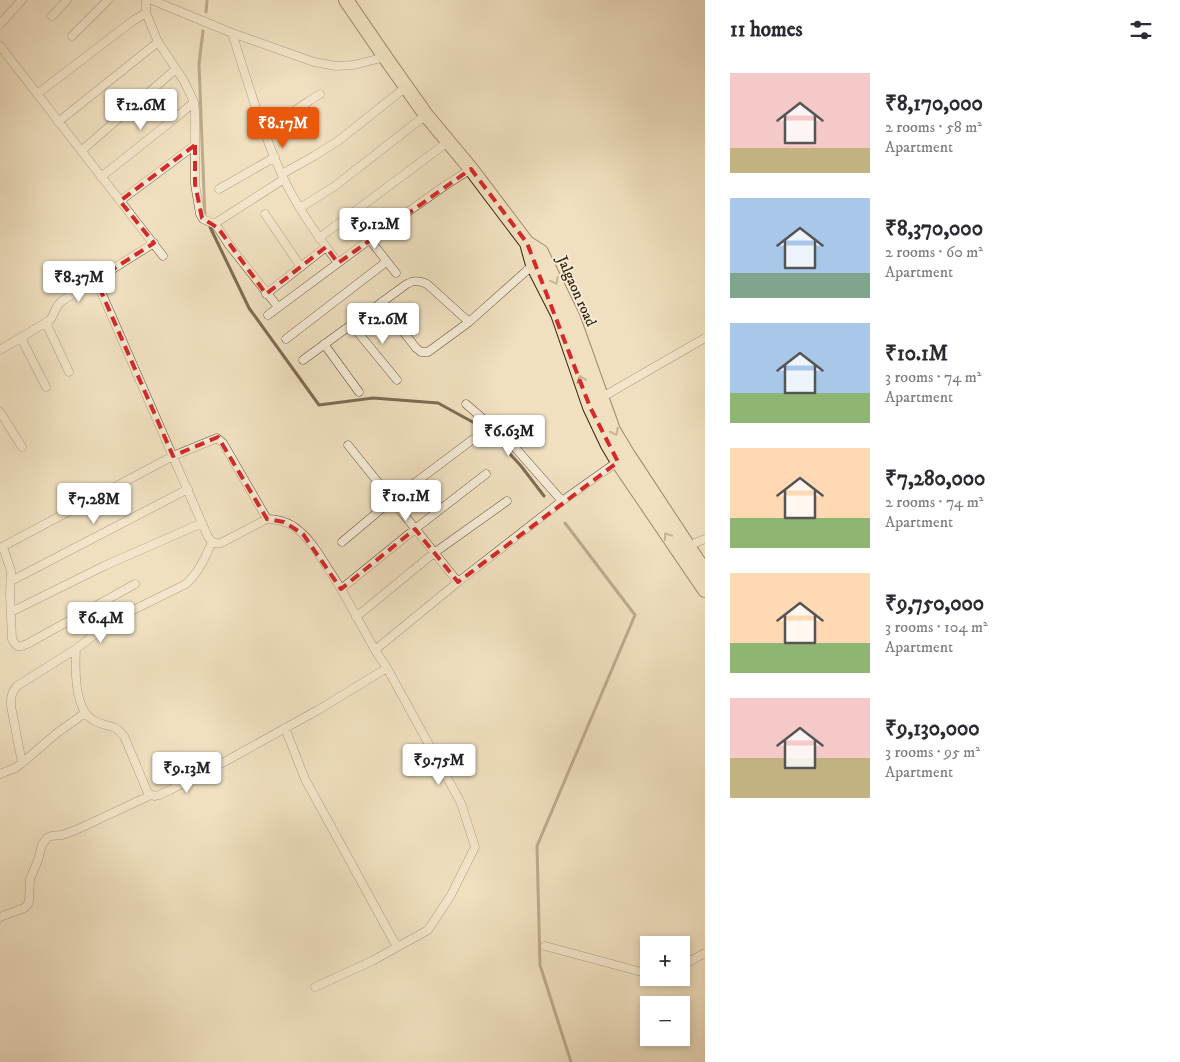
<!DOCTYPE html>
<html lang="en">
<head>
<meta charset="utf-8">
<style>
  body { margin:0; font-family:"IM FELL DW Pica",serif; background:#f7f7f7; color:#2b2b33; height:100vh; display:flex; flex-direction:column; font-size:19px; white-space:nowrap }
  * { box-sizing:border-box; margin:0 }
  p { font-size:16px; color:#7c7c81 }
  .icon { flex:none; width:28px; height:28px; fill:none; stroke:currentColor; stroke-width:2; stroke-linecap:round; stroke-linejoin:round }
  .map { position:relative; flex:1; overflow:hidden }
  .details { display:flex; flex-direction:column; background:#fff; width:475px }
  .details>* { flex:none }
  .fabs { position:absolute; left:640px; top:936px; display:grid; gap:10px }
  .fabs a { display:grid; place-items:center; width:50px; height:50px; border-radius:0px; background:#fff; box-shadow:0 2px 8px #0003; font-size:25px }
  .price { position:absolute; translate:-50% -42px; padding:0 11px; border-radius:5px; background:#fff; color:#222; font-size:16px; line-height:32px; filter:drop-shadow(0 1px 2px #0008) }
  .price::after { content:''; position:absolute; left:50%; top:30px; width:15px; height:11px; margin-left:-8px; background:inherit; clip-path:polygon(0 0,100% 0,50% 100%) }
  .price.on { background:#ea580c; color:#fff }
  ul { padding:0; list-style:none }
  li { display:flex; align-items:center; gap:15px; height:125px; padding:0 25px }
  li span { display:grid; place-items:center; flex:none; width:140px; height:100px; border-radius:0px; color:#555 }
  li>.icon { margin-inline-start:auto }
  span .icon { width:60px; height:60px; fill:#fffc; stroke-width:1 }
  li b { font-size:21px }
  h2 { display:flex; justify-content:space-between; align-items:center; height:60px; padding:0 25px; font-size:21px }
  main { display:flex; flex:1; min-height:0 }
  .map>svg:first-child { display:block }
</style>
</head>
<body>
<main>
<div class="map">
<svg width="705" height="1062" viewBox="0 0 705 1062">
  <rect width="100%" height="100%" fill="#f0e0c0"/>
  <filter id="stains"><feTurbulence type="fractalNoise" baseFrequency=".004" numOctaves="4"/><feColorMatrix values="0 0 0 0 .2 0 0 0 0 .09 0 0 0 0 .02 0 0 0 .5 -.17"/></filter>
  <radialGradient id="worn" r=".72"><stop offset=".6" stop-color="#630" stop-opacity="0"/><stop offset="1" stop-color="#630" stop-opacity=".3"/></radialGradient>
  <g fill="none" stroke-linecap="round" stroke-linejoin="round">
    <path stroke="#7e6c52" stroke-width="3" d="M 206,12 L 207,0
      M 203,31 L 199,64 L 205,218
      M 210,227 L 249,308 L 319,405 L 373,398 L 438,403 L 489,431 L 521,466 L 544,496
      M 565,523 L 635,615 L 537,846 L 540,965 L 571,1062"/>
    <defs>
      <path id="street" d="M 146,0 L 146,13 L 158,42 L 184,81 L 194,102 L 195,111 L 195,184 L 200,214 L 203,219 L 214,224 L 218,228 L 229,245 L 278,307
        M 152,0 L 232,33 L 314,62 L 336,66 L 354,65 L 385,57
        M 52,16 L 67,0
        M 0,24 L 22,0
        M 232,33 C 247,80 261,128 281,173 C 296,206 317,235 338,263
        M 72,36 L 108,0
        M 0,46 L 163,256
        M 37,94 L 134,20 L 146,13
        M 58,122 L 158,42
        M 262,124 C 283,121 302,105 320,94
        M 81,151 L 176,69
        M 282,174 L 314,156 L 338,141 L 406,87
        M 101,177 L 179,115 L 194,102
        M 219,189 L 275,157
        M 120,201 L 195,145
        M 300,208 L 335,186 L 426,115
        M 265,214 L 301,267
        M 214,224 L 284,179
        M 319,238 L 449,141
        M 370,240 L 396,273
        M 96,280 L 208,537 C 213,543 215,544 221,543 L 267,519 C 276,519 285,521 293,526 C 308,536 318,552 327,567 C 345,593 359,622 375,650
        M 266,294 L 326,247
        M 381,303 L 416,348 L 421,352 L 428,352 L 469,322 L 533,265
        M 268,315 L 392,223 L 446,185 L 471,169
        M 46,323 L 69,372
        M 351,324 L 397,380
        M 21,338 L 46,387
        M 286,339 L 386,262
        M 324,344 L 359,392
        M 0,350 L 50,320 C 55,314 55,306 62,301 L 154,243
        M 303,360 L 404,286 C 412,280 418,280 427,284 L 469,322
        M 599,399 L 705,338
        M 466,404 L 511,443 L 562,501
        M 0,412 L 22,447
        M 348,445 L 458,582 L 562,501 L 620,460
        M 342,542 L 392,500 L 472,440
        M 3,547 L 11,571 L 10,594 L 12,639 C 17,649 20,647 29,643 L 135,584
        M 686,547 L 705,539
        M 0,548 L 173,456 L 217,438 L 223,443 L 267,519
        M 11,581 L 188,489
        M 341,589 L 415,529 L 486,474
        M 11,612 L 104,566 L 202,523
        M 356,617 L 434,553 L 507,501
        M 76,649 C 75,668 74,709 93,720 C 106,728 113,722 124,736 L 148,793 L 154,796 L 159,795 L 170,790 L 226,761 L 318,710 L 387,668
        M 285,728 L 305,779 L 397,947
        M 22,763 L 11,706 C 11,697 11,693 17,686 L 76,649 L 115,619 L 186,584 C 199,572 205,558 212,542
        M 0,774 L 15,768 L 22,763 L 57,733 L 85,713
        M 0,917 L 24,908 L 28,904 L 29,900 L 30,879 L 38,860 L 42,845 L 47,838 L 51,836 L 62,835 L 76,830 L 151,795
        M 545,946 L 649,974
        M 681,966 L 705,953
        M 315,987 L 372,961 L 428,930 L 451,895 L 475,847 L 461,803 L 387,668 L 375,650 L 458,582"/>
      <path id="highway" d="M 346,0 L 385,57 L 426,115 L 471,169 L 527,243 L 541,252 L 573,318 L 613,430 L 628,455 L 705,572
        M 527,243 L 533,265 L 558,314 L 590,407 L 608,445 L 618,462 L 705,590"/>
    </defs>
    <use href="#street" stroke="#635038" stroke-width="9"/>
    <use href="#highway" stroke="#34200b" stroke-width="16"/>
    <use href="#street" stroke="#f5ebd6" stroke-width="8"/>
    <use href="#highway" stroke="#f0e0c0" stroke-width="14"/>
  </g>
  <defs><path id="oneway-chevron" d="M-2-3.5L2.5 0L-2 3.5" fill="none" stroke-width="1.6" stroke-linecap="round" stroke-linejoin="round" transform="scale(1.25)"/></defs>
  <g stroke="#928066">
    <use href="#oneway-chevron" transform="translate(555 281) rotate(64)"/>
    <use href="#oneway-chevron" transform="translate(581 379) rotate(-109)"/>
    <use href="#oneway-chevron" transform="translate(615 432) rotate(63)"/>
    <use href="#oneway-chevron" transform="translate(667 536) rotate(-124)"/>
  </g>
  <path d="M0 0H705V1062H0ZM 195,145 L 195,184 L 202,218 L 218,228 L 266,294 L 326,247 L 338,263 L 471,169 L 527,243 L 590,407 L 618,462 L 458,582 L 415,529 L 341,589 L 303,534 L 284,522 L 267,519 L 218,437 L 173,456 L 96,280 L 154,243 L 120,201 Z" fill="#f0e0c0" fill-opacity=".55" fill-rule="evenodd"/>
  <path fill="none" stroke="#d62828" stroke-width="4" stroke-dasharray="10 6" stroke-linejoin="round" d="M 195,145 L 195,184 L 202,218 L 218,228 L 266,294 L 326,247 L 338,263 L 471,169 L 527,243 L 590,407 L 618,462 L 458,582 L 415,529 L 341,589 L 303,534 L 284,522 L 267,519 L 218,437 L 173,456 L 96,280 L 154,243 L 120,201 Z"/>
  <g text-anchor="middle" stroke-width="4" stroke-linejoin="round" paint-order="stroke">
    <g font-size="15" fill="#34200b" stroke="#f5ebd6">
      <text transform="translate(577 291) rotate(66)" y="5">Jalgaon road</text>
    </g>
  </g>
  <rect width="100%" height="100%" filter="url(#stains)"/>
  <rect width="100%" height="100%" fill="url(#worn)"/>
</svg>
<div class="fabs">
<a>+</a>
<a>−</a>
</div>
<b class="price" style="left:141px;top:131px">₹12.6M</b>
<b class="price on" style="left:283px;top:149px">₹8.17M</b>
<b class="price" style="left:375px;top:250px">₹9.12M</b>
<b class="price" style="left:79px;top:303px">₹8.37M</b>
<b class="price" style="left:383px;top:345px">₹12.6M</b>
<b class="price" style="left:509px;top:457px">₹6.63M</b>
<b class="price" style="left:406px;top:522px">₹10.1M</b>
<b class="price" style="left:94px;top:525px">₹7.28M</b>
<b class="price" style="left:101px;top:644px">₹6.4M</b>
<b class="price" style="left:439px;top:786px">₹9.75M</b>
<b class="price" style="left:187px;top:794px">₹9.13M</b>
</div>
<section class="details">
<h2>11 homes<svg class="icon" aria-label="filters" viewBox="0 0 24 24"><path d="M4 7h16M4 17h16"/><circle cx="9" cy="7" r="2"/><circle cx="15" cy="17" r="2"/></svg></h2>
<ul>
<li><span style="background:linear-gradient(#f6c9c9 75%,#c2b280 0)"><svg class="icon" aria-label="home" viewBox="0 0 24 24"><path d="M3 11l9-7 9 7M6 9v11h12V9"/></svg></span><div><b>₹8,170,000</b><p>2 rooms · 58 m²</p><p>Apartment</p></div></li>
<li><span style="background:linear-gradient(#a9c7e8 75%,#7fa58c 0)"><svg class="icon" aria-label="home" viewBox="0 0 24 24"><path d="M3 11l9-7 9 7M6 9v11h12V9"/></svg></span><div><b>₹8,370,000</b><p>2 rooms · 60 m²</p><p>Apartment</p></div></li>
<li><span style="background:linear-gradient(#a9c7e8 70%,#8fb573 0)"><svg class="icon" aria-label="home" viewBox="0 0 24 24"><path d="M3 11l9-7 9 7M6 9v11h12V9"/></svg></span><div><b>₹10.1M</b><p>3 rooms · 74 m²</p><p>Apartment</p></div></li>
<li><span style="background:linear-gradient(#ffd9b3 70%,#8fb573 0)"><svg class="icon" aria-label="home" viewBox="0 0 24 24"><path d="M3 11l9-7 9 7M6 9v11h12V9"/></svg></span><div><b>₹7,280,000</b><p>2 rooms · 74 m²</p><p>Apartment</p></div></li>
<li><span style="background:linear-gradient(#ffd9b3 70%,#8fb573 0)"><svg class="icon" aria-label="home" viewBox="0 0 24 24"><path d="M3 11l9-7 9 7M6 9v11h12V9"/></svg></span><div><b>₹9,750,000</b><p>3 rooms · 104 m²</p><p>Apartment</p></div></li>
<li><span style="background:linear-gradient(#f6c9c9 60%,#c2b280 0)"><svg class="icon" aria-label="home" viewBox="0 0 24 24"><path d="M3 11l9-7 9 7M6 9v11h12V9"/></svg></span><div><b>₹9,130,000</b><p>3 rooms · 95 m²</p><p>Apartment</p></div></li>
</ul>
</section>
</main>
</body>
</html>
